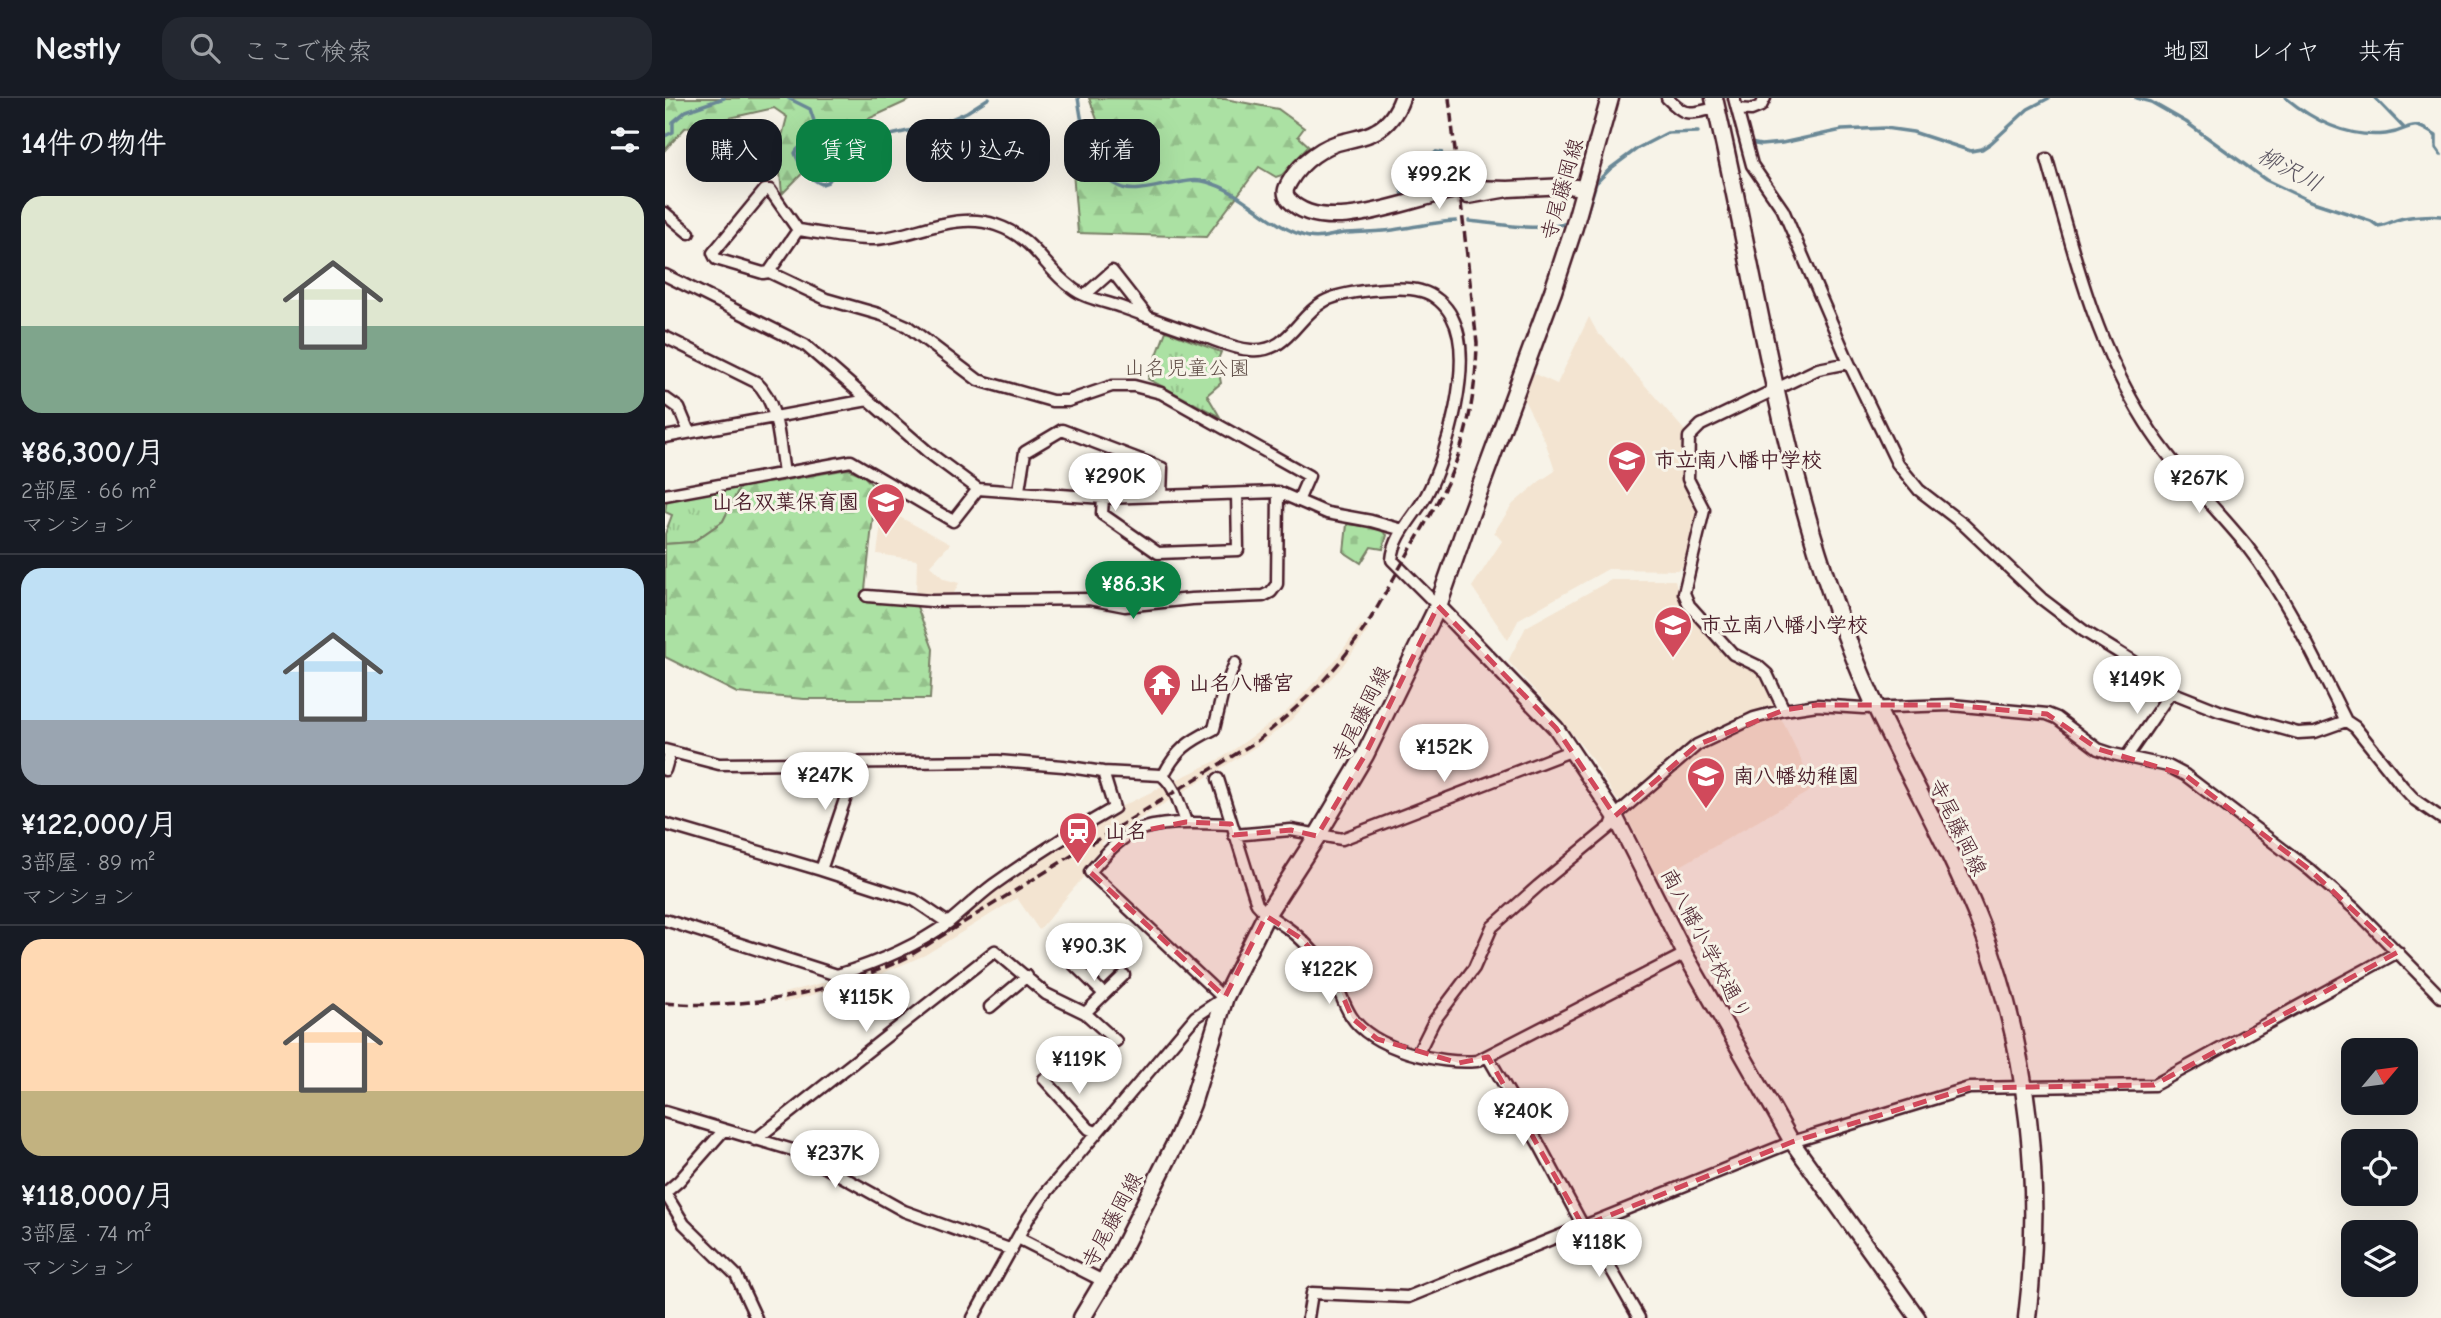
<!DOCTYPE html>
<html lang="ja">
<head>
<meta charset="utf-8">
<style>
  body { margin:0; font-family:"Comic Neue","Klee One",sans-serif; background:#242831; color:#f1f3f6; height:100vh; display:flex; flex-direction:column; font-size:26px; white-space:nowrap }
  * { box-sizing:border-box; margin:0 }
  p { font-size:23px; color:#9ea1a6 }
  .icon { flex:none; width:38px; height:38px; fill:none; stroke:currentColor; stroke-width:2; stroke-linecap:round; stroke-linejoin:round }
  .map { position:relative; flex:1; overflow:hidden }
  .panel { display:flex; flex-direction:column; background:#171b24; width:665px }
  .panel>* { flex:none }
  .hud { position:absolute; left:21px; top:21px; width:665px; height:63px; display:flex; gap:14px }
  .needle { width:46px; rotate:61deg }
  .buttons { position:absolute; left:1676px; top:940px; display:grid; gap:14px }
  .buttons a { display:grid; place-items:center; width:77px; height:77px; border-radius:14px; background:#171b24; box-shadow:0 7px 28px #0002; font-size:35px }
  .price { position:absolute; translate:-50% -60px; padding:0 16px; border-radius:24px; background:#fff; color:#222; font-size:23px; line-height:46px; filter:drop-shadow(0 2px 4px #0008) }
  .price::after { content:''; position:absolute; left:50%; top:42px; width:21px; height:16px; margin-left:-10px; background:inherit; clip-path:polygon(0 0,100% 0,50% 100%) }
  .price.on { background:#0b8043; color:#fff }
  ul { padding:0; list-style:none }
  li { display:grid; align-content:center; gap:14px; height:371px; padding:0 21px }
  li+li { border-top:2px solid #363941 }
  li span { display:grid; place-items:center; height:217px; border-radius:21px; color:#555 }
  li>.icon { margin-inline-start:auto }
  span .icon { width:126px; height:126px; fill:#fffc; stroke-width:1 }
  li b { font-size:30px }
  h2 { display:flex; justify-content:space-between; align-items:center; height:84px; padding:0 21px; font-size:30px }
  .chip { padding:0 24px; border-radius:21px; background:#171b24; box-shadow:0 7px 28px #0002; font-size:24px; line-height:63px }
  .chip.on { background:#0b8043; color:#fff }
  header { display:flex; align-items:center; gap:42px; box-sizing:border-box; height:98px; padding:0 35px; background:#171b24; border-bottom:2px solid #363941 }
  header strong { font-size:33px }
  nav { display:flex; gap:38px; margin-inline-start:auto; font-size:24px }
  .search { width:490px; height:63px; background:#242831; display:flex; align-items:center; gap:18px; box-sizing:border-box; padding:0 24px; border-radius:21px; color:#9ea1a6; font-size:26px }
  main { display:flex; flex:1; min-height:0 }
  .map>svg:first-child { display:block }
</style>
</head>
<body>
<header>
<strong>Nestly</strong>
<div class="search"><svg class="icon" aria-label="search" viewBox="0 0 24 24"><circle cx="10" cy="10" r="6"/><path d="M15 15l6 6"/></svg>ここで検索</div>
<nav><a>地図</a><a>レイヤ</a><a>共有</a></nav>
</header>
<main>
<section class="panel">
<h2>14件の物件<svg class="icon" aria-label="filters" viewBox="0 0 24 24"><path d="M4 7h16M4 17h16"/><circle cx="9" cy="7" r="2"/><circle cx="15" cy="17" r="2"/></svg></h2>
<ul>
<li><span style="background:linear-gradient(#dfe7d0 60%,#7fa58c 0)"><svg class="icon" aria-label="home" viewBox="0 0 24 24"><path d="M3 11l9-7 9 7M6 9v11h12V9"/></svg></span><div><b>¥86,300/月</b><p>2部屋 · 66 m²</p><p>マンション</p></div></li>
<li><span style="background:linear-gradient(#bfe0f5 70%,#9aa5b1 0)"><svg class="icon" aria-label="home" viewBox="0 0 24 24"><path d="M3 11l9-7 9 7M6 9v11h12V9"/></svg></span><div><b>¥122,000/月</b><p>3部屋 · 89 m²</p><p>マンション</p></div></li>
<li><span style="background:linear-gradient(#ffd9b3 70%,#c2b280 0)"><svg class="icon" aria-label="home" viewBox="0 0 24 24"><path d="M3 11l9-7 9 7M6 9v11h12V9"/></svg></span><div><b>¥118,000/月</b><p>3部屋 · 74 m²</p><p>マンション</p></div></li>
</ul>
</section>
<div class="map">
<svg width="1776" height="1220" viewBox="0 0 1776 1220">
  <defs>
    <pattern id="grass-tufts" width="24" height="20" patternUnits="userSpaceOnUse" patternTransform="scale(1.75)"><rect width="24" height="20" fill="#abe1a3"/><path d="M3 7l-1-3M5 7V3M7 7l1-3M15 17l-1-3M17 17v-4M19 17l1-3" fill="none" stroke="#95c18c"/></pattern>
    <pattern id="forest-firs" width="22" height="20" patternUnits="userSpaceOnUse" patternTransform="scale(1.75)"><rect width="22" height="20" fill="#abe1a3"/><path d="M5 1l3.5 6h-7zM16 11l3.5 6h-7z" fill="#95c18c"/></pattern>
    <pattern id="cemetery-stones" width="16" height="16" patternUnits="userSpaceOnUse" patternTransform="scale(1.75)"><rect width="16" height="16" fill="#abe1a3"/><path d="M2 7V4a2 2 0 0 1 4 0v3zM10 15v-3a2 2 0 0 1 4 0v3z" fill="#95c18c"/></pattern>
    <pattern id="water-ripples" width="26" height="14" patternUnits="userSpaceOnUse" patternTransform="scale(1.75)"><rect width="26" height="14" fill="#80cedd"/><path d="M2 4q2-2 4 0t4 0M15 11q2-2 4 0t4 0" fill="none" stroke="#70b0be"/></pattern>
  </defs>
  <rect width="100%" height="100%" fill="#f7f3e8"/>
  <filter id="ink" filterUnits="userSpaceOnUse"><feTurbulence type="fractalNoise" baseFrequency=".0143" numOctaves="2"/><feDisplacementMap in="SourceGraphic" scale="14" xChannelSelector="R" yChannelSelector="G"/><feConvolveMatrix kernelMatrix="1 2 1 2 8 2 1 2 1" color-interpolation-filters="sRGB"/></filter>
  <g filter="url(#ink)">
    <path fill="#f3e4d1" d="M 924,219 L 933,236 L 937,238 L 1020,333 L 1016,344 L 1016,381 L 1031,413 L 1021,467 L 1012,472 L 943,471 L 854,521 L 843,542 L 807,489 L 837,443 L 829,434 L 848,406 L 875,383 L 890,373 L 880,343 L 857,298 L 865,274 L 892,286 Z
      M 218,410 L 285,446 L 265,468 L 279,481 L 294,485 L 287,499 L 251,497 L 252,462 L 212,456 Z
      M 946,482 L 1010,482 L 1017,508 L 1067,562 L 1092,573 L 1112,607 L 1083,617 L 1026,644 L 956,703 L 952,702 L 924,657 L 893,618 L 843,563 L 861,529 Z
      M 696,527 L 704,531 L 694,546 L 675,571 L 626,622 L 595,646 L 436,745 L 441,752 L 374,832 L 352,800 L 260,857 L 202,882 L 118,905 L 119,895 L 199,874 L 255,849 L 286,827 L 356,772 L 453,710 L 557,660 L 620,615 L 668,565 Z
      M 1112,619 L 1117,622 L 1150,690 L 993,781 L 962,719 L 966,710 L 1033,653 L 1091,624 Z"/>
    <path fill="url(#grass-tufts)" stroke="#7a8067" stroke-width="2" d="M 501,233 L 556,254 L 552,264 L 556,285 L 542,297 L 555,319 L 483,281 Z
      M 76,387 L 58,423 L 28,444 L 0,446 L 0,436 L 7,417 L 0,414 L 2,400 Z"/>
    <path fill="url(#forest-firs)" stroke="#7a8067" stroke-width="2" d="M 0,0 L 249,0 L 181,31 L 117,96 L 113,54 L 122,19 L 109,10 L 20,30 L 0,52 Z
      M 424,0 L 560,1 L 613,11 L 639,30 L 633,38 L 644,48 L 617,77 L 611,79 L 594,69 L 541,139 L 413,135 L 408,74 L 450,70 Z
      M 183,371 L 198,377 L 211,391 L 199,501 L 251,506 L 268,551 L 265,601 L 139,601 L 72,595 L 0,559 L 0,446 L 28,444 L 58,423 L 76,387 L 110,384 Z"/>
    <path fill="url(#cemetery-stones)" stroke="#7a8067" stroke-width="2" d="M 682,426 L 712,429 L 722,437 L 718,451 L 706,449 L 696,465 L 679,454 Z"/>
    <path fill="url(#water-ripples)" stroke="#6a8896" stroke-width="2" d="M 771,53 L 777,54 L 780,84 L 737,96 L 732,79 L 748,75 Z"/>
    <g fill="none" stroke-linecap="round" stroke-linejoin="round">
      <path stroke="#6a8896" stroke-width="3.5" d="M 123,0 L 145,11 L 153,35 C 147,45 136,44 130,55 C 134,67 145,82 157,86 L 163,84 L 185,55 L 209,41 L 277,25 L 302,14 L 324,0
        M 413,0 C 418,30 422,79 458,90 C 470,94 487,89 500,87 C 515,85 527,80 542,84 C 580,94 605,130 644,139 C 658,142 667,136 681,135 C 697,134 712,134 728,132 C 749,129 770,124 791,123
        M 1471,0 L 1486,4 L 1521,24 L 1601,82 L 1645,103 L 1706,123 L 1713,128 C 1722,127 1727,123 1735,121 C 1745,118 1766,117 1776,118
        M 1621,0 C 1649,23 1684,40 1721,36 C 1748,33 1743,18 1771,38 L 1771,50 L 1776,57
        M 1710,0 L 1739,30
        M 0,38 L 8,34 L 8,24 L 21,13 L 59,0
        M 1085,45 L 1096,47 L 1117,45 L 1177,32 L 1220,30 L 1248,34 L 1306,53 L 1317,51 L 1326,45 L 1363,11 L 1384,0
        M 916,120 L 921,118 L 931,85 L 946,70 L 973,50 L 1002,35 L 1033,34
        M 804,123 C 837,126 873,135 906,124"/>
      <path stroke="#d4c9c2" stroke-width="14" stroke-dasharray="14 7" stroke-linecap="butt" d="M 791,100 L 803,98"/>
      <defs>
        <path id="street" d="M 1002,0 C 1018,16 1021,17 1042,12
          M 1069,0 L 1087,67 L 1118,112 L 1184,265 L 1232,365 L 1254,392 L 1298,426 L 1377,501 L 1419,533 L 1474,567 L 1506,594 L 1554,613 L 1633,635 L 1650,634 L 1681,623
          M 1072,11 L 1086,12 L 1096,8 L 1100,0
          M 1382,61 C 1408,152 1429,243 1480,324 C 1508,370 1548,406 1581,447 C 1623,501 1651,563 1681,623 L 1690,629 L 1738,689 L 1750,702 L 1776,720
          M 0,115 L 24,135
          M 104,174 L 98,175 L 51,161 L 48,155 L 100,92 L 105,92 L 133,132
          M 0,177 L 140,247 L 263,354 L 313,391 L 438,400 L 613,394 L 662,415 L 706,423 L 738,432
          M 420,197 L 447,173 L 483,219
          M 0,239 L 91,284 C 114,305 114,346 119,375
          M 0,300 L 14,310 L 24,334
          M 0,339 L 203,302
          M 354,392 L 360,354 L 397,332 L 497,370 L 496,397
          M 0,397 L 186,363 L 288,423 L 313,391
          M 438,400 L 437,416 L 493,455 L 573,452 L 572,396
          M 633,403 L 644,378 L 496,295 L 469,288 L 447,288 L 403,303 L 387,303 L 313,282 L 242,228 L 217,217 L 161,201 L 104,174 L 133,132 C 158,135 185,142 211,141 C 250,138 291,113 331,127 C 370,140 377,168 407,190 C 419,200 441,204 456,209 C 484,219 512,230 541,239 C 555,244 570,251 586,252 C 623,255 631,220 658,204 C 676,193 735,187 756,193 C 769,196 781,207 787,219 C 810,261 782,358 761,398 C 749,419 729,437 727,462 L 773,508
          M 202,498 L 266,503 L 424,501 L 460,508 L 526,501 L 598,498 L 606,494 L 612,486 L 613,394
          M 1119,612 L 1102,576 L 1093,568 L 1068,556 L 1024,507 L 1019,495 L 1039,412 L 1023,381 L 1024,339 L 1036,327 L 1153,271 L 1184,265
          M 0,652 L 54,666 L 333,663 L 398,668 L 438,674 L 496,677 C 510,686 515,709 521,724
          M 1462,658 L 1506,594
          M 0,672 L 5,655
          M 498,678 C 512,651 523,644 549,631 L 557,598 L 570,565
          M 553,681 L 592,806 C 602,818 613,823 625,832 C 638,841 649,855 659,866 C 673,882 675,901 686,918 C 707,951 776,967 812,963 L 1020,856
          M 0,726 L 156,772 L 249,802 L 283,825
          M 569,737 L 626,732 L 677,741 L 908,652
          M 156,772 L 192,666
          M 0,822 L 172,877 C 211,865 250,849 283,825 C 298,813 312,799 328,787 C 367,759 407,734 449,710 L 438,674
          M 395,853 L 439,896
          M 325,909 L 362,878
          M 420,915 L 459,877
          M 752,957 L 769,923 L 809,870 L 827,829 L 873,788 L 946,728 L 950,718 L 1032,647 L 1089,620 L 1119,612 L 1152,607 L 1198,610 L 1286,607 L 1382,616 L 1392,620 L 1433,651 L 1448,656 L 1503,668 L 1520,677 L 1645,772 L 1690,811 L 1776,899
          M 823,959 L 875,1048 L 918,1128
          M 379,981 L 424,1031 L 431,1034
          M 0,1014 L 131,1053 L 239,1113 L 347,1152
          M 90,1042 L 330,853 L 381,896 L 420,915 L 451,943
          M 0,1095 L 19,1126 L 71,1177 L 91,1220
          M 0,1095 L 14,1083 L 58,1033
          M 921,1127 L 974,1220
          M 353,1140 L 438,1183
          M 308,1220 L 364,1119 L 381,1095 L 530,919 L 560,899 L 553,895 L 425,774 C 438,759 451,743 469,734 C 495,722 537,725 566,726
          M 643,1220 L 647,1195 L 743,1199 L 1127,1044 L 1304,990 L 1489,987 L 1733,854"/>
        <path id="secondary" d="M 737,0 C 732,14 724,26 711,33 C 701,39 691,40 680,43 C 659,47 636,64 625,83 C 621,90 618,95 624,102 C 659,140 748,100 790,92
          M 801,90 L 843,91 L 803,98
          M 843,91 L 901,88 L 920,90
          M 773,508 L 891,630 L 950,718 L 1020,856 L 1127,1044 L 1253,1220"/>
        <path id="primary" d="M 1049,0 C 1088,166 1111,337 1167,498 C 1180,536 1194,575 1212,611 C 1247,684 1288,755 1317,830 C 1364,954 1378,1089 1362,1220
          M 417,1220 L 451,1163 L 512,1042 L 527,1006 L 560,899 L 601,817 L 652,738 L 700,657 L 773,508 L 801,428 L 888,193 L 909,129 L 945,0"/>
      </defs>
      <use href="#street" stroke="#4a1f2b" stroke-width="15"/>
      <use href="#secondary" stroke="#4a1f2b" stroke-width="19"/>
      <use href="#primary" stroke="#4a1f2b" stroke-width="21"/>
      <use href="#street" stroke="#f7f3e8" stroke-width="10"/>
      <use href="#secondary" stroke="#f7f3e8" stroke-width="14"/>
      <use href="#primary" stroke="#f7f3e8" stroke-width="16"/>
      <path stroke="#4a1f2b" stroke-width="3.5" stroke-dasharray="10 5" stroke-linecap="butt" d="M 0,905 C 82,912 167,895 241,860 L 592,643 C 628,614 662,583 689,545 C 709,519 724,487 741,459 C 754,436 768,413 780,389 C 802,345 811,294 812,245 L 784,0"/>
    </g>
  </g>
  <path fill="#d1495b" fill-opacity="0.2" stroke="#d1495b" stroke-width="5" stroke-dasharray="14 9" stroke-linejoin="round" d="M 773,508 L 891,630 L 950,718 L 1032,647 L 1119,612 L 1152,607 L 1286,607 L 1382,616 L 1433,651 L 1520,677 L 1645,772 L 1733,854 L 1489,987 L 1304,990 L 1127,1044 L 918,1128 L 823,959 L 794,965 L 712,941 L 687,920 L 672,884 L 637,841 L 601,818 L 560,899 L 425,774 L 467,735 L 521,724 L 566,726 L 569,737 L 626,732 L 652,738 L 700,657 Z"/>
  <defs>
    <symbol id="school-pin" viewBox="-11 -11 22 30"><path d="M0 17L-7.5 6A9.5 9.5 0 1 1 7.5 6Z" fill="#d1495b" stroke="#f7f3e8"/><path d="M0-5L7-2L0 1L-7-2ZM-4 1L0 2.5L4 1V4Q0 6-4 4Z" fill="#fff"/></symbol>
    <symbol id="temple-pin" viewBox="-11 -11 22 30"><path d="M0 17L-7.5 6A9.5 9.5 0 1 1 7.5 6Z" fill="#d1495b" stroke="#f7f3e8"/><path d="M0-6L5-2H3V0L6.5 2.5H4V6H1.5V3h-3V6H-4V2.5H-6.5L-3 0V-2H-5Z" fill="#fff"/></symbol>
    <symbol id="station-pin" viewBox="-11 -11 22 30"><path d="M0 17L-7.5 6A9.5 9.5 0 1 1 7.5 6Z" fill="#d1495b" stroke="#f7f3e8"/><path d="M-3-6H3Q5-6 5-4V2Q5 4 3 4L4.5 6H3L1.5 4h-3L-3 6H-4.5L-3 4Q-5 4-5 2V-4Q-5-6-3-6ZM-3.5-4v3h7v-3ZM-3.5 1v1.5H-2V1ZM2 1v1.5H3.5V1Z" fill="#fff"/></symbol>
  </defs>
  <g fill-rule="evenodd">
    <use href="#school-pin" x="940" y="340" width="44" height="60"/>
    <use href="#school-pin" x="199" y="382" width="44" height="60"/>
    <use href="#school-pin" x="986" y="505" width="44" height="60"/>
    <use href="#temple-pin" x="475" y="563" width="44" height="60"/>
    <use href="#school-pin" x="1019" y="656" width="44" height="60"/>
    <use href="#station-pin" x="391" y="711" width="44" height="60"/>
  </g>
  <g text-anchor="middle" stroke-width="6" stroke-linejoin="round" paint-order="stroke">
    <g font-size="21" fill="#4a1f2b" stroke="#f7f3e8">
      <text transform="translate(897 91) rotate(-74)" y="7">寺尾藤岡線</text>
      <text transform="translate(696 616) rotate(-63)" y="7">寺尾藤岡線</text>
      <text transform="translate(1293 729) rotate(64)" y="7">寺尾藤岡線</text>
      <text transform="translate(1041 846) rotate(62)" y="7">南八幡小学校通り</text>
      <text transform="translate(447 1122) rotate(-62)" y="7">寺尾藤岡線</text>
    </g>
    <g font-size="21" fill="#625049" stroke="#f7f3e8">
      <text x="522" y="277">山名児童公園</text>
    </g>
    <g font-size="21" font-weight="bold" fill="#4a1f2b" stroke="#f7f3e8" text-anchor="start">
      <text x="989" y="369">市立南八幡中学校</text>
      <text x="194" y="411" text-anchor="end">山名双葉保育園</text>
      <text x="1035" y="534">市立南八幡小学校</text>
      <text x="524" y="592">山名八幡宮</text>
      <text x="1068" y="685">南八幡幼稚園</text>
      <text x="440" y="740">山名</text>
    </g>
    <g font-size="23" font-style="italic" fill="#5a5460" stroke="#f7f3e8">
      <text transform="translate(1625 71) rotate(28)" y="8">柳沢川</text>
    </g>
  </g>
</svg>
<div class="buttons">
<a><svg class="needle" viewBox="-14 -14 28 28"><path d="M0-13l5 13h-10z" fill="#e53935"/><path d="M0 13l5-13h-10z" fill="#9ea1a6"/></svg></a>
<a><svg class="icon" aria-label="locate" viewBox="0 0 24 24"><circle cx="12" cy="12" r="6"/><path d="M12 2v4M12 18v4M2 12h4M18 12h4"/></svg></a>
<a><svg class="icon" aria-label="layers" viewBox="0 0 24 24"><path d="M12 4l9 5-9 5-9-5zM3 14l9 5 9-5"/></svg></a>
</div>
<b class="price" style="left:774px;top:113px">¥99.2K</b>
<b class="price" style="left:450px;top:415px">¥290K</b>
<b class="price" style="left:1534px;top:417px">¥267K</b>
<b class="price on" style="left:468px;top:523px">¥86.3K</b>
<b class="price" style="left:1472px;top:618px">¥149K</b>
<b class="price" style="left:779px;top:686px">¥152K</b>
<b class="price" style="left:160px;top:714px">¥247K</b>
<b class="price" style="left:429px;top:885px">¥90.3K</b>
<b class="price" style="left:664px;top:908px">¥122K</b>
<b class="price" style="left:201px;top:936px">¥115K</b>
<b class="price" style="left:414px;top:998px">¥119K</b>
<b class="price" style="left:858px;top:1050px">¥240K</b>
<b class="price" style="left:170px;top:1092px">¥237K</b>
<b class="price" style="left:934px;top:1181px">¥118K</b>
<div class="hud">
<a class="chip">購入</a>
<a class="chip on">賃貸</a>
<a class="chip">絞り込み</a>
<a class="chip">新着</a>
</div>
</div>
</main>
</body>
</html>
